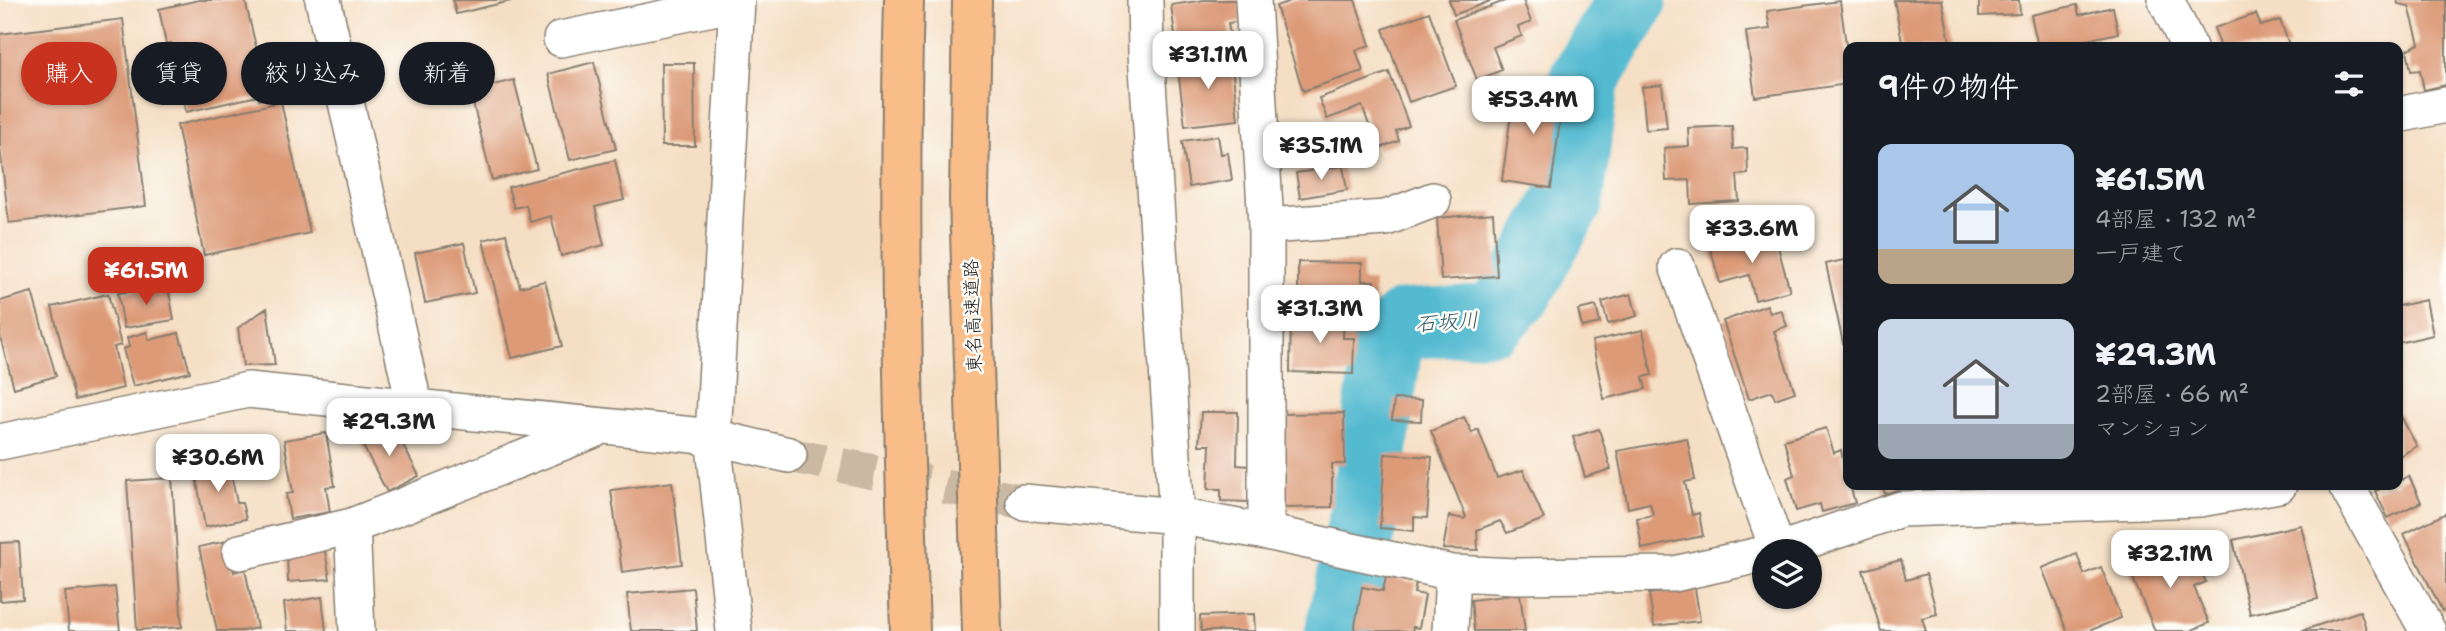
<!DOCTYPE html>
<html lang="ja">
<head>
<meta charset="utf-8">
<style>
  body { margin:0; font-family:"Shantell Sans","Klee One",sans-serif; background:#20242c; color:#f1f3f6; height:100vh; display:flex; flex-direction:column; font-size:26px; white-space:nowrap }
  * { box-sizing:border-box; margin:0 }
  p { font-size:23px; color:#9ea1a6 }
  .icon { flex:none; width:38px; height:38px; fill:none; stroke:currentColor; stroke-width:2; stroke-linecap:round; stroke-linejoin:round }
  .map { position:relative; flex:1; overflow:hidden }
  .sheet { position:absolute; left:1843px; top:42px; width:560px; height:448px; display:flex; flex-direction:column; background:#171b24; border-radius:14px; box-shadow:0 2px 5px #0004 }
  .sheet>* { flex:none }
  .guide { position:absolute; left:21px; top:42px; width:665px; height:63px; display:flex; gap:14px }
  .buttons { position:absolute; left:1752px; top:539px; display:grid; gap:14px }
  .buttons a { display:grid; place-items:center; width:70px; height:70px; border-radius:50%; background:#171b24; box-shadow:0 2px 5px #0004; font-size:35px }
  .price { position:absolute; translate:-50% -60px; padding:0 16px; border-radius:14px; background:#fff; color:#222; font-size:23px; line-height:46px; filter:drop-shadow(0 2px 4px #0008) }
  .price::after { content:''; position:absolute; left:50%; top:42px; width:21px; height:16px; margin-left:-10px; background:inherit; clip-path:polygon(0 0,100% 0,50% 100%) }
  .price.on { background:#c8321e; color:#fff }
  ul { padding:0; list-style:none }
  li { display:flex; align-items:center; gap:21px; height:175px; padding:0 35px }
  li span { display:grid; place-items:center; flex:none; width:196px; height:140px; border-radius:14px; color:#555 }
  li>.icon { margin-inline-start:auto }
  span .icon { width:84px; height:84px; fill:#fffc; stroke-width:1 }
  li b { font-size:30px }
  h2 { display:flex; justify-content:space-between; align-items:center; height:84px; padding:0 35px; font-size:30px }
  .tag { padding:0 24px; border-radius:32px; background:#171b24; box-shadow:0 2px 5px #0004; font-size:24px; line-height:63px }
  .tag.on { background:#c8321e; color:#fff }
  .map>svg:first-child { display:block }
</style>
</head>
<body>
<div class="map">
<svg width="2446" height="631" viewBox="0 0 2446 631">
  <rect width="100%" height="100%" fill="#fdfcf7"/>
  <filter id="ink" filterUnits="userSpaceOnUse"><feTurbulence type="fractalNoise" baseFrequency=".0143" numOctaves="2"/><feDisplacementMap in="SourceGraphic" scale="14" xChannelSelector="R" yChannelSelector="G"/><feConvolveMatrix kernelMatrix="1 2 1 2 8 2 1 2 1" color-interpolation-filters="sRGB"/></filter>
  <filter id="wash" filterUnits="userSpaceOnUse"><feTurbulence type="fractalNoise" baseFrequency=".00686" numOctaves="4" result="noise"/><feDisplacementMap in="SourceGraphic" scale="28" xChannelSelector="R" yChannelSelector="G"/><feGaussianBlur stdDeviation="1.57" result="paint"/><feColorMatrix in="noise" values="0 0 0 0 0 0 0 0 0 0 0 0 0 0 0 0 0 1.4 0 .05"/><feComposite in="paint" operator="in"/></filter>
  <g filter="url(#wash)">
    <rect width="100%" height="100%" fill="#f5dfc4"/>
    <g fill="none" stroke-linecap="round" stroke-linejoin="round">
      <path stroke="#53bad0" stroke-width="70" d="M 1340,631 L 1363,519 L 1388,342 L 1405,324 L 1492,319 L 1518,291 L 1569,199 L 1584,80 L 1632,0"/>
    </g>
    <g id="blocks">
      <path fill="#dc9a77" d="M 199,0 L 245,0 L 268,98 L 259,100 L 258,96 L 186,112 L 171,43 L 166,44 L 159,9 Z
        M 453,0 L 510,0 L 511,1 L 456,14 Z
        M 1204,0 L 1239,0 L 1242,21 L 1228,23 L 1231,42 L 1177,50 L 1171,5 Z
        M 1293,0 L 1355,0 L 1370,45 L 1356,50 L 1363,71 L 1303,91 L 1276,6 Z
        M 1449,0 L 1493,0 L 1454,15 Z
        M 1507,0 L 1523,0 L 1531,22 L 1518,27 L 1522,36 L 1493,47 L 1502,70 L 1477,80 L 1454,20 Z
        M 1894,0 L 1942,0 L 1951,47 L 1903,47 Z
        M 1979,0 L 2019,0 L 2020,14 L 1979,16 Z
        M 2397,0 L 2446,0 L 2446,85 L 2424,90 L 2420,70 L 2411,71 L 2407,50 L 2419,44 L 2409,6 L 2398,4 Z
        M 1840,1 L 1848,59 L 1848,84 L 1755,97 L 1746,32 L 1770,29 L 1767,11 Z
        M 2077,5 L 2079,15 L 2113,7 L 2118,33 L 2055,47 L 2038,47 L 2031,15 Z
        M 1429,12 L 1456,86 L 1409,102 L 1383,29 Z
        M 2256,14 L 2261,26 L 2280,20 L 2290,47 L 2221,47 L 2214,28 Z
        M 123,19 L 146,206 L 9,223 L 0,148 L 0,34 Z
        M 1231,56 L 1238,120 L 1185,126 L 1177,62 Z
        M 594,62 L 616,149 L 570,160 L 548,74 Z
        M 661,63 L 694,63 L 695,146 L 662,146 Z
        M 1389,72 L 1409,126 L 1396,131 L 1399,141 L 1378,149 L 1362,106 L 1327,119 L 1319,98 Z
        M 514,80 L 537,169 L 492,180 L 470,91 Z
        M 1515,84 L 1564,91 L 1551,188 L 1502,181 Z
        M 1662,85 L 1667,128 L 1646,130 L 1642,87 Z
        M 281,102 L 310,233 L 204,255 L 177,125 Z
        M 1732,126 L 1733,149 L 1747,148 L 1748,174 L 1737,175 L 1739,201 L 1691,204 L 1690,180 L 1666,181 L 1664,148 L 1689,146 L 1688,128 Z
        M 1218,136 L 1221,154 L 1228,153 L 1232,180 L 1189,187 L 1182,141 Z
        M 615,160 L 624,200 L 595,207 L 604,245 L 561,256 L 551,216 L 530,222 L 526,205 L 514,208 L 508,187 Z
        M 1343,166 L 1347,190 L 1300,198 L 1296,173 Z
        M 1493,213 L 1497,276 L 1441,280 L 1437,218 Z
        M 1767,232 L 1772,248 L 1778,247 L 1790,291 L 1755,300 L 1749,275 L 1720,283 L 1710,247 Z
        M 506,234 L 520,287 L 545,281 L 562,346 L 512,358 L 483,240 Z
        M 464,243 L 475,293 L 425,303 L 415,253 Z
        M 1848,259 L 1848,342 L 1843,343 L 1826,264 Z
        M 1298,262 L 1362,263 L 1362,281 L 1374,281 L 1374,308 L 1298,307 Z
        M 168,286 L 174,320 L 124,328 L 118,293 Z
        M 32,292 L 56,376 L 14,388 L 0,336 L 0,301 Z
        M 108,294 L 121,345 L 114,347 L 123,388 L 75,400 L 52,307 Z
        M 1631,294 L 1637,316 L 1608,324 L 1602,302 Z
        M 2426,300 L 2433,335 L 2398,343 L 2398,306 Z
        M 1767,305 L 1770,313 L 1781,310 L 1787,326 L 1774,331 L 1795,392 L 1775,399 L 1772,391 L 1749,399 L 1723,321 Z
        M 1596,306 L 1600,323 L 1582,327 L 1578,310 Z
        M 267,308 L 275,365 L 243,366 L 238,328 Z
        M 1291,313 L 1344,315 L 1343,338 L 1354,338 L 1353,374 L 1290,372 Z
        M 1643,330 L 1652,375 L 1643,377 L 1646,389 L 1604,399 L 1592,341 Z
        M 147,332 L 149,340 L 179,333 L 190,372 L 133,386 L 123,349 L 129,347 L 127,338 Z
        M 1394,399 L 1422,400 L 1421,421 L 1392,420 Z
        M 2398,411 L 2417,446 L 2398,457 Z
        M 1201,412 L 1238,412 L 1237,465 L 1249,466 L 1248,502 L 1221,501 L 1221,489 L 1208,489 L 1210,445 L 1199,445 Z
        M 1344,413 L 1345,464 L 1332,464 L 1332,507 L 1282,508 L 1280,414 Z
        M 1464,417 L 1472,433 L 1478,429 L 1497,478 L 1523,470 L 1544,519 L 1507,533 L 1500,521 L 1477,530 L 1478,550 L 1443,549 L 1449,516 L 1464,519 L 1466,517 L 1431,431 Z
        M 379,426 L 388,437 L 396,431 L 419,476 L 387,492 L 359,438 Z
        M 1826,428 L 1834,453 L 1841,450 L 1848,485 L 1850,485 L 1855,503 L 1822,512 L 1820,504 L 1796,511 L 1787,478 L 1794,475 L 1784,440 Z
        M 1599,429 L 1611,469 L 1585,477 L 1573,437 Z
        M 326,433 L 335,486 L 326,487 L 330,512 L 290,519 L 286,494 L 293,493 L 284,440 Z
        M 1687,438 L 1695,480 L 1685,482 L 1692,515 L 1699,513 L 1703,536 L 1642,549 L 1637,518 L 1653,515 L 1650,503 L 1628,508 L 1617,451 Z
        M 1385,454 L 1432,457 L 1427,518 L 1414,517 L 1414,531 L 1380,528 Z
        M 228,459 L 237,503 L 242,503 L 246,519 L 205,527 L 194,465 Z
        M 2409,476 L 2421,502 L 2388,518 L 2375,491 L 2390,485 L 2398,485 L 2398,481 Z
        M 172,478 L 182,627 L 137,630 L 127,481 Z
        M 672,482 L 682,564 L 622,572 L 611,490 Z
        M 1882,485 L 1911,485 L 1885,494 Z
        M 2446,513 L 2446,609 L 2442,611 L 2404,534 Z
        M 2301,525 L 2318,599 L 2250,614 L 2233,540 Z
        M 227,541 L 234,572 L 245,569 L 257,628 L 243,631 L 217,631 L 199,547 Z
        M 19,542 L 23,599 L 0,601 L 0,543 Z
        M 2170,546 L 2176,560 L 2193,553 L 2206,582 L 2194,587 L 2209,623 L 2190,631 L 2155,631 L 2127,564 Z
        M 325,551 L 330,579 L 288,582 L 287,554 Z
        M 2077,554 L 2084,574 L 2101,567 L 2121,618 L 2089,631 L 2067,631 L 2042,568 Z
        M 1901,560 L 1906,580 L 1926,574 L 1937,614 L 1922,618 L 1926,631 L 1881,631 L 1863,570 Z
        M 1386,577 L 1416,583 L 1414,593 L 1425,595 L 1419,628 L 1413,627 L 1412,631 L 1354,631 L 1362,587 L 1383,591 Z
        M 115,587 L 120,631 L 69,631 L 65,592 Z
        M 693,588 L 697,631 L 631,631 L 627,594 Z
        M 1695,588 L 1700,621 L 1654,626 L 1649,594 Z
        M 1520,594 L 1525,631 L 1474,631 L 1471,600 Z
        M 322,597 L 326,631 L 287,631 L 284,603 Z
        M 2360,611 L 2367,631 L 2301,631 Z
        M 1254,614 L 1255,631 L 1201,631 L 1200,616 Z"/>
    </g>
  </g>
  <g filter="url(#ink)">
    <use href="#blocks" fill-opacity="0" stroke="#887e70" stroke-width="2"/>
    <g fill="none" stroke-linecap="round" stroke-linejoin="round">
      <path stroke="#cab8a2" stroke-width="35" stroke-dasharray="35 18" stroke-linecap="butt" d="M 789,455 L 1024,502"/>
      <defs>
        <path id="street" d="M 323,0 L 415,408
          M 1145,0 L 1146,53 L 1177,516 L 1177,631
          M 1253,0 L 1266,226 L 1266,532
          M 2166,0 L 2189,47
          M 561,39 L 737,3
          M 2398,115 L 2446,105
          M 1266,226 L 1386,218 L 1433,200
          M 1677,266 L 1778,551
          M 0,442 L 248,390 L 713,437 L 789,455
          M 2346,485 L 2428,631
          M 1024,502 L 1177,516 L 1266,532 L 1453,573 L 1515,576 L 1674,574 L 1764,554
          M 1777,551 L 1901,509 L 2200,499 L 2279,485
          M 240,552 L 352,526
          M 357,631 L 352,526 L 594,430
          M 734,631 L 713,437 L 737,0
          M 1450,631 L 1453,573"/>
        <path id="highway" d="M 904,0 C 898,210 903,421 910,631
          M 972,0 L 969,198 L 982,631"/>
      </defs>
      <use href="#street" stroke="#887e70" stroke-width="38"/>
      <use href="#highway" stroke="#887e70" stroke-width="42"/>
      <use href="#street" stroke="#fff" stroke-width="35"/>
      <use href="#highway" stroke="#f8bd89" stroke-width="38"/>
    </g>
  </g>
  <g text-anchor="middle" stroke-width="5" stroke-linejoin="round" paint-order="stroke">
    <g font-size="19" fill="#1c1c1c" stroke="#fdfcf7">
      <text transform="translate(972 316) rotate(-92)" y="7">東名高速道路</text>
    </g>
    <g font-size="21" font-style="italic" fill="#325b64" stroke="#fdfcf7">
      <text transform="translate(1447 322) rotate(-4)" y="7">石坂川</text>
    </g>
  </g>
</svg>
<div class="buttons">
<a><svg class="icon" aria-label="layers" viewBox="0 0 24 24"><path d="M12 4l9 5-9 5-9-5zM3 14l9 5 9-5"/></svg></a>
</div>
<b class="price" style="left:1208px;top:91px">¥31.1M</b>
<b class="price" style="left:1533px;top:136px">¥53.4M</b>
<b class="price" style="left:1321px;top:182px">¥35.1M</b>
<b class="price" style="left:1752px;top:265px">¥33.6M</b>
<b class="price on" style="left:146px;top:307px">¥61.5M</b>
<b class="price" style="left:1320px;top:345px">¥31.3M</b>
<b class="price" style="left:389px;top:458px">¥29.3M</b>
<b class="price" style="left:218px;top:494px">¥30.6M</b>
<b class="price" style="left:2170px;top:590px">¥32.1M</b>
<div class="guide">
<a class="tag on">購入</a>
<a class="tag">賃貸</a>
<a class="tag">絞り込み</a>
<a class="tag">新着</a>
</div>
<section class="sheet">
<h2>9件の物件<svg class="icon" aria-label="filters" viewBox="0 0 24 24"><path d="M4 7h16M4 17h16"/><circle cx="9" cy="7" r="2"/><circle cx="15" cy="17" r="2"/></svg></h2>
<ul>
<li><span style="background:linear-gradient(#a9c7e8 75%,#b9a48a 0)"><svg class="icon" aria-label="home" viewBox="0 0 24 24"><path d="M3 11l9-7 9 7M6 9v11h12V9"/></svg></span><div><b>¥61.5M</b><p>4部屋 · 132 m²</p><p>一戸建て</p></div></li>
<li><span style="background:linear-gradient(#c9d6e8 75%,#9aa5b1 0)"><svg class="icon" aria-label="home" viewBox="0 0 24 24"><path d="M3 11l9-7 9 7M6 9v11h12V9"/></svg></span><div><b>¥29.3M</b><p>2部屋 · 66 m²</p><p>マンション</p></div></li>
</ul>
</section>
</div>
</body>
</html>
